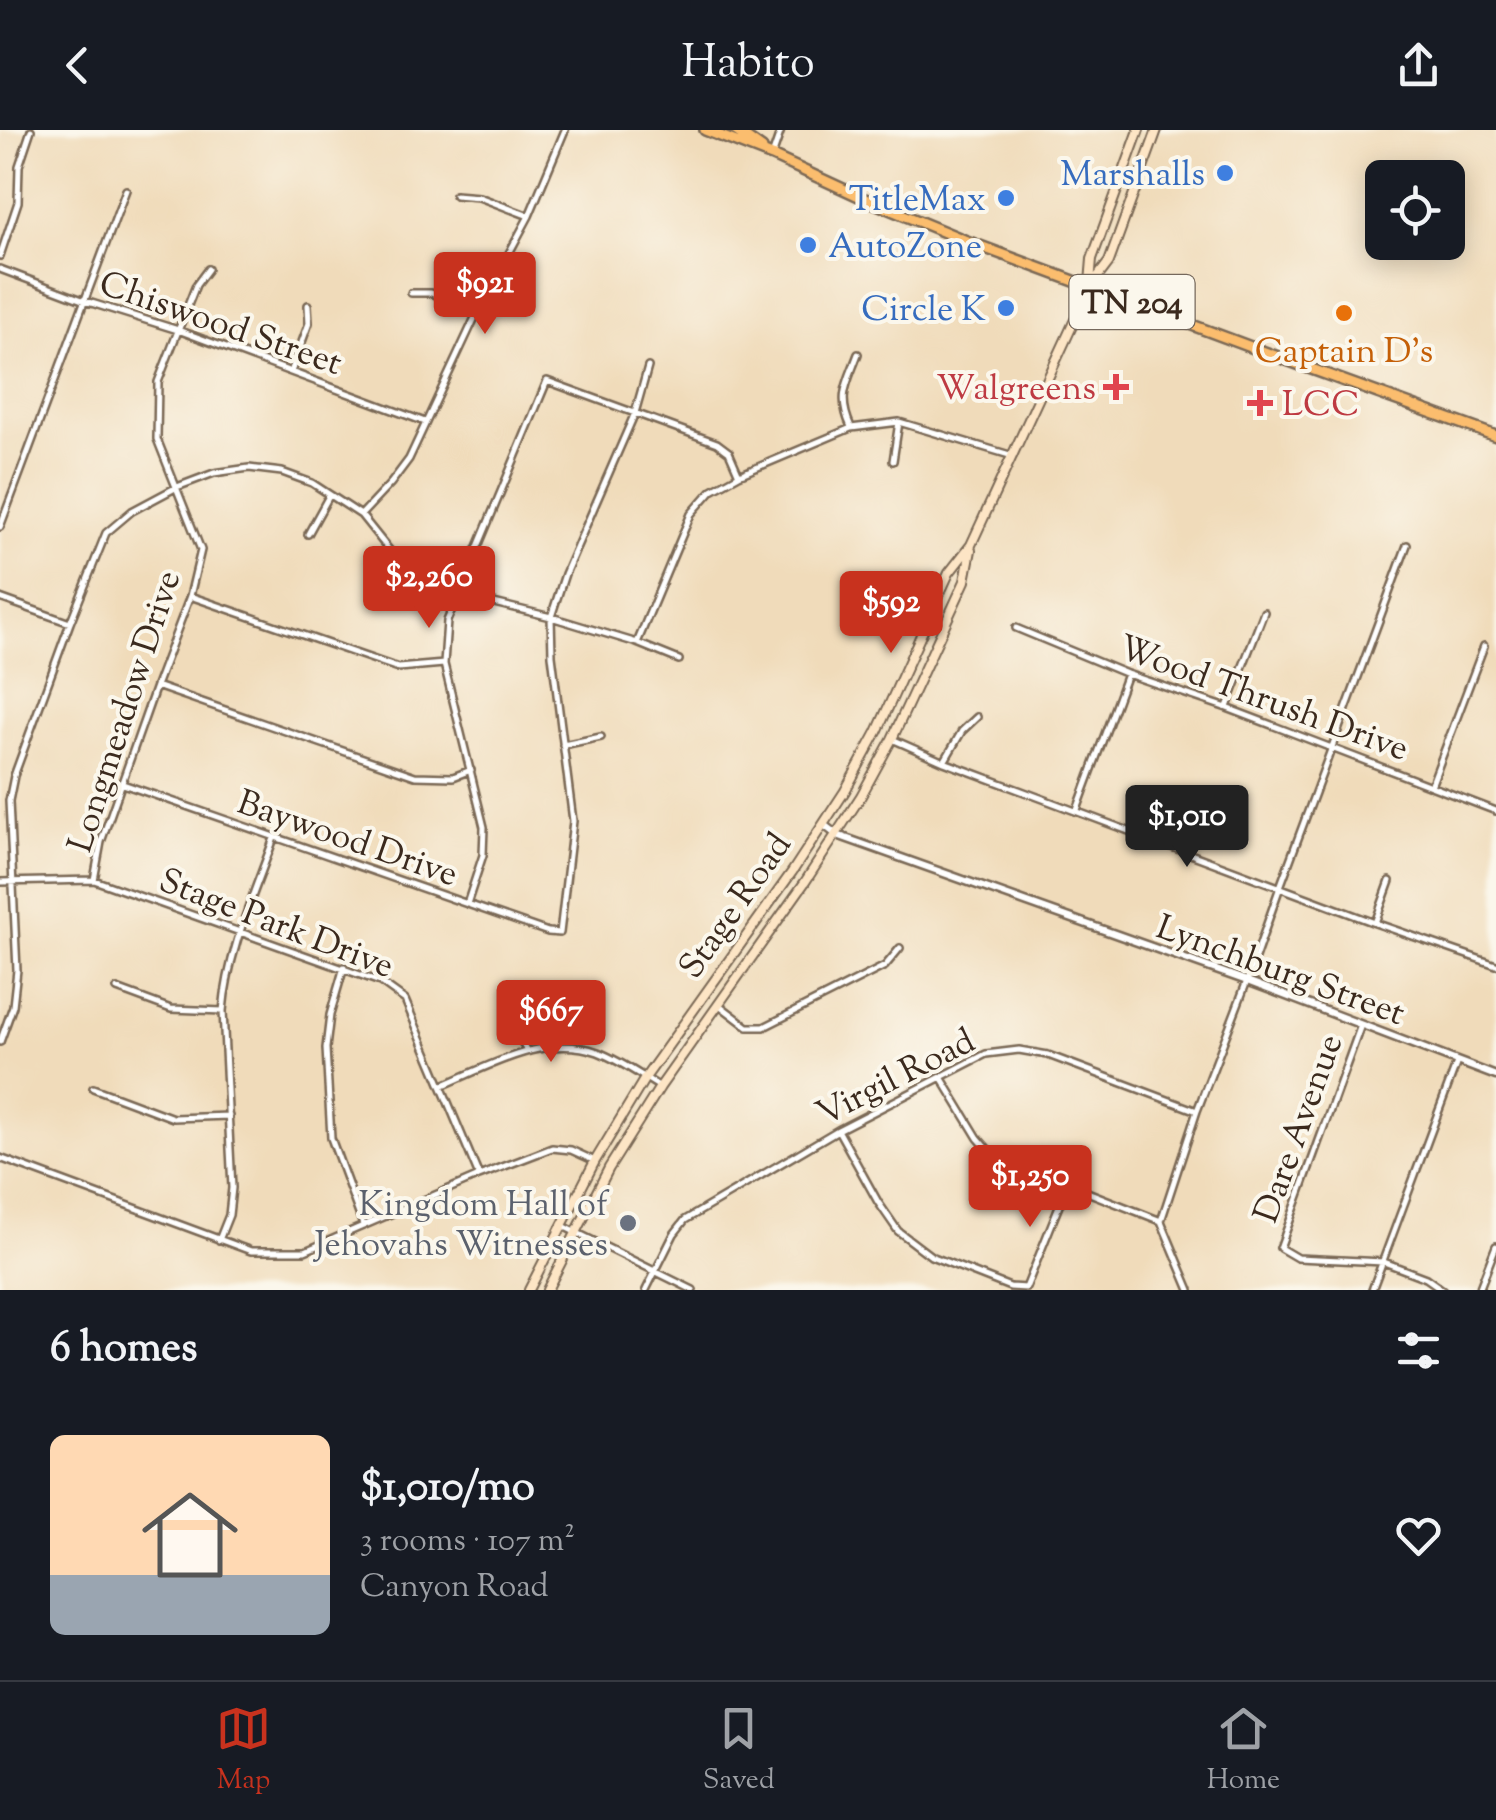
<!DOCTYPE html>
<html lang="en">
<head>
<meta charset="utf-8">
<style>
  body { margin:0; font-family:"Sorts Mill Goudy",serif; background:#242831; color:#f1f3f6; height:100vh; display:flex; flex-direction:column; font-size:38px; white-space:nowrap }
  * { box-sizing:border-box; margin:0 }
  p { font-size:32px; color:#9ea1a6 }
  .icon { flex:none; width:55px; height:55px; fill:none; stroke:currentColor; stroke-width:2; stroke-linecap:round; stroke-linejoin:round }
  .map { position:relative; height:1160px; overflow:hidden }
  .side { display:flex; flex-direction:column; background:#171b24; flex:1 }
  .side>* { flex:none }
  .tools { position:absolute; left:1365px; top:30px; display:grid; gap:20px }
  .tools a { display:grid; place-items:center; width:100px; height:100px; border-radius:15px; background:#171b24; box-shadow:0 5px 25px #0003; font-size:50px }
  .price { position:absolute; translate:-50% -85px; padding:0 22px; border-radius:10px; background:#c8321e; color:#fff; font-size:32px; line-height:65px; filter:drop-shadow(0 2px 5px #0008) }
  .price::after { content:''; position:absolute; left:50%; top:60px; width:30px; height:22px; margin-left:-15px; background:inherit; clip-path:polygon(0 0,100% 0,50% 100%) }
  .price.active { background:#222; color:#fff }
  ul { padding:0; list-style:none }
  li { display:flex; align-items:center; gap:30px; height:250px; padding:0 50px }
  li span { display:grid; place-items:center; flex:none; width:280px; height:200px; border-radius:15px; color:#555 }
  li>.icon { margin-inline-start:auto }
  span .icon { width:120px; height:120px; fill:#fffc; stroke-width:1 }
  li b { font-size:42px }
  h2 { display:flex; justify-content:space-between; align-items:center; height:120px; padding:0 50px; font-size:42px }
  header { display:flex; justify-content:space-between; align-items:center; height:130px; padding:0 50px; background:#171b24; font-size:45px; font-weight:600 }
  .menu { display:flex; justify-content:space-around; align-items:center; height:140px; border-top:2px solid #363941; background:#171b24; font-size:28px; color:#9ea1a6 }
  .menu a { display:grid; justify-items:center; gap:5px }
  .menu .active { color:#c8321e }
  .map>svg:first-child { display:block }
</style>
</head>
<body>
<header><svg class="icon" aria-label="back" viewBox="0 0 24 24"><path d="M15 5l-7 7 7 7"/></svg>Habito<svg class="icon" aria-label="share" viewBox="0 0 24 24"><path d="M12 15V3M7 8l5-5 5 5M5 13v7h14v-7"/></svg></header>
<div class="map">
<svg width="1496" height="1160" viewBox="0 0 1496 1160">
  <rect width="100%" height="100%" fill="#fbf7ec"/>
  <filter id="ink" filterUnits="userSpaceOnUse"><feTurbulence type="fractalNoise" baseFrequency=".01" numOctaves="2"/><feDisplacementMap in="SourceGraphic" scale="20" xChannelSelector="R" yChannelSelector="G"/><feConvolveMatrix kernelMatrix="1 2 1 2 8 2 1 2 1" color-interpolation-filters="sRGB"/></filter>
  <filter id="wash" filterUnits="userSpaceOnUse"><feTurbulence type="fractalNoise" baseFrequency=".0048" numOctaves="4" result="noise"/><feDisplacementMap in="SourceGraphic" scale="40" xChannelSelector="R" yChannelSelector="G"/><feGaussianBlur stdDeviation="2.25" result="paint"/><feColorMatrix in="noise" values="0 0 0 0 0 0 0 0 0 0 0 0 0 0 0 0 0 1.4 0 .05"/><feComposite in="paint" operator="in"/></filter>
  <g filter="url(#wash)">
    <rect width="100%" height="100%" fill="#f0dbba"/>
  </g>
  <g filter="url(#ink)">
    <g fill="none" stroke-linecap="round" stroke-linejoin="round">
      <defs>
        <path id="minor" d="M 772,26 L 781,0
          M 455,65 L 479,67 L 529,86
          M 0,126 L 18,72 L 19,36 L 31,0
          M 0,139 L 85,171 L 178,200 L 425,292
          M 411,163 L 431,163 L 478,181
          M 291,242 L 309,193 L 308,175
          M 851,297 C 837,266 847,254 858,224
          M 893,331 L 899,292
          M 361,385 L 391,353 L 409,329 L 478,181 L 529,86 L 565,0
          M 0,397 L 126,60
          M 308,404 L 329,366
          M 190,466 L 398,538 L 444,534
          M 0,468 L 70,493
          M 1016,498 L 1127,544 L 1227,578 L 1496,681
          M 637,513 L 691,384 L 712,360 L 739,345 L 851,298 L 899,292 L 1013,326
          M 156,556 L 415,646 L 453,647 L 471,640
          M 1227,577 L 1264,482
          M 892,609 L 944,632 L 1375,793 L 1496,835
          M 563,615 L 601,607
          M 944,632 L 962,601 L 977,587
          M 120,653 L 548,802 L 560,803 L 573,691 L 552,525 L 551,487 L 565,444 L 635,283 L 648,237
          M 1431,656 L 1484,516
          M 1077,680 L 1127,544
          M 1179,717 L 1197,668
          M 94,750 L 101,712 L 156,556 L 190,466 L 201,420 L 157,309 L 158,252 L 196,155 L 208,139
          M 0,752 L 94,750 L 380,852 L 405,870 L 479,1046
          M 467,774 L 483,725 L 484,697 L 444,534 L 447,491 L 547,251 L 717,313 L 729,322 L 739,345
          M 1375,793 L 1390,751
          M 344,837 L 330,885 L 326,918 L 331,1008 L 363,1095
          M 117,859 L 171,879 L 223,881
          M 718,874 L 748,897 L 764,897 L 885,836 L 900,818
          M 1361,895 L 1280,1118 L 1297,1128 L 1384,1132 L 1426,1148 L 1443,1160
          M 515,897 L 526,920
          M 0,912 L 13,876 L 17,840 L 9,671 L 14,646 L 70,493 L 106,403 L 132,381 L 177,357 L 214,343 L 249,338 L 282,342 L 312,353 L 361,385 L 402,436 L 457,464 L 551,487 L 637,513 L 679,530
          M 941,947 L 978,1008 L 993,1025 L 1161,1091
          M 441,956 C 490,936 544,903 598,922 C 619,930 640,945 660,957
          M 93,958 L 173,988 L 229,986
          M 838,1000 L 878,1072 L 898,1101 L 931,1126 L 1010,1157 L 1026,1158 L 1067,1056
          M 0,1028 L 251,1121 L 305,1121 L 479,1046 L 552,1018 L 571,1020 L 595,1031
          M 563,1096 L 693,1160
          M 219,1110 L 229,1085 L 232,1058 L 223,881 C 228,821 254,764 274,708
          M 646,1160 L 674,1104 L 685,1090 L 838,1000 L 986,924 L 1019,920 L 1048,925 L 1197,981
          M 1190,1160 L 1161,1091 L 1197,981 L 1247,851 L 1280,757 L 1407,415
          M 1372,1160 L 1457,932
          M 1479,1160 L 1496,1116"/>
        <path id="tertiary" d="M 824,695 L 837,705 L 1247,851 L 1496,946"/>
        <path id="secondary" d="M 1090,153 L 1092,129 L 1139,0
          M 529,1160 L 595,1031 L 645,948 L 792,742 L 845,661 L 877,602 L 949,443 L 971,415 L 1090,157 L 1109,132 L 1157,0
          M 547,1160 L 609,1038 L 660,957 L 805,752 L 861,666 L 892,609 L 965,451 L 971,420"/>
        <path id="primary" d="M 705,0 L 772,26 L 865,69 L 964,110 L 1259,220 L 1496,306
          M 735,0 L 762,19"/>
      </defs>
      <use href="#minor" stroke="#7a6855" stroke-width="10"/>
      <use href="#tertiary" stroke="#7a6855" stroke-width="11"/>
      <use href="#secondary" stroke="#7a6855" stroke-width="12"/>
      <use href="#primary" stroke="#7a6855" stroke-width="14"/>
      <use href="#minor" stroke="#fff" stroke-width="5"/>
      <use href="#tertiary" stroke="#fff" stroke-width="6"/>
      <use href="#secondary" stroke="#fde5c5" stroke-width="8"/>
      <use href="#primary" stroke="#fbbd6e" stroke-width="9"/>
    </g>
  </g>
  <g fill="#3f7fe0" stroke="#fbf7ec" stroke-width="4">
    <circle cx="1225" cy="43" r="10"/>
    <circle cx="1006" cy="68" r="10"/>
    <circle cx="808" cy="115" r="10"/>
    <circle cx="1006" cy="178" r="10"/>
  </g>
  <circle fill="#e8710a" stroke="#fbf7ec" stroke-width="4" cx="1344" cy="183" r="10"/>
  <g fill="#e0444e" stroke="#fbf7ec" stroke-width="4">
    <path d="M1111 242h10v10h10v10h-10v10h-10v-10h-10v-10h10z"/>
    <path d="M1255 258h10v10h10v10h-10v10h-10v-10h-10v-10h10z"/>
  </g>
  <circle fill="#6b7280" stroke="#fbf7ec" stroke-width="4" cx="628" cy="1093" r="10"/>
  <g text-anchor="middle" stroke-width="8" stroke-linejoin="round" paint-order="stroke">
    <rect fill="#fbf7ec" stroke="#75685c" stroke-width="2.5" x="1069.5" y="145" width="125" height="54" rx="8"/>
    <g font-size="32" font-weight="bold" fill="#3b2a1e">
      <text x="1132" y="183">TN 204</text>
    </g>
    <g font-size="35" fill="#366cbe" stroke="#fbf7ec" text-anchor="end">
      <text x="1205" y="55">Marshalls</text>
      <text x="986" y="80">TitleMax</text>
      <text x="828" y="127" text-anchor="start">AutoZone</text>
      <text x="986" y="190">Circle K</text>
    </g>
    <g font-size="35" fill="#3b2a1e" stroke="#fbf7ec">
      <text transform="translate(221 192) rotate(19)" y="12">Chiswood Street</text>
      <text transform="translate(1264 567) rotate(20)" y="12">Wood Thrush Drive</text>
      <text transform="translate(123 581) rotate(-72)" y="12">Longmeadow Drive</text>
      <text transform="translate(348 707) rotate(19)" y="12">Baywood Drive</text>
      <text transform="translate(734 775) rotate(-55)" y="12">Stage Road</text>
      <text transform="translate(277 792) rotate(21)" y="12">Stage Park Drive</text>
      <text transform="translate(1281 839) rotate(20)" y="12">Lynchburg Street</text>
      <text transform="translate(895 946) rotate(-27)" y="12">Virgil Road</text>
      <text transform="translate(1297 998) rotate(-70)" y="12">Dare Avenue</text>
    </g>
    <g font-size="35" fill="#c56008" stroke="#fbf7ec">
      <text x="1344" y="232">Captain D's</text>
    </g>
    <g font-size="35" fill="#be3a42" stroke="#fbf7ec" text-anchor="end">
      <text x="1096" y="269">Walgreens</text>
      <text x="1282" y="285" text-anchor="start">LCC</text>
    </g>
    <g font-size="35" fill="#5b616d" stroke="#fbf7ec" text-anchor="end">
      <text x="608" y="1085">Kingdom Hall of<tspan x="608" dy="40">Jehovahs Witnesses</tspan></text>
    </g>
  </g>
</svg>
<div class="tools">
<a><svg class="icon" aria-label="locate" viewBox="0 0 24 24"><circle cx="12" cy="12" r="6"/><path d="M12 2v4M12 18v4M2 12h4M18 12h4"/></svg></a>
</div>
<b class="price" style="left:485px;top:207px">$921</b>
<b class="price" style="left:429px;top:501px">$2,260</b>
<b class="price" style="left:891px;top:526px">$592</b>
<b class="price active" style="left:1187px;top:740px">$1,010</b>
<b class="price" style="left:551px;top:935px">$667</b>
<b class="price" style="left:1030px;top:1100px">$1,250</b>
</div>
<section class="side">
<h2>6 homes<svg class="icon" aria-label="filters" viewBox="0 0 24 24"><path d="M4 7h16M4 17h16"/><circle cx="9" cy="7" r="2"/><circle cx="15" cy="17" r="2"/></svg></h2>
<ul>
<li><span style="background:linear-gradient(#ffd9b3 70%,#9aa5b1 0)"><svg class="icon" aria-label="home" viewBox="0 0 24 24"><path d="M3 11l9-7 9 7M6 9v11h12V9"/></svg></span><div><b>$1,010/mo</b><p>3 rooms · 107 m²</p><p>Canyon Road</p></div><svg class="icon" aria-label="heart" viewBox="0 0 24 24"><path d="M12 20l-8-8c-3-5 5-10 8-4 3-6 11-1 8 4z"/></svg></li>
</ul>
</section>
<nav class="menu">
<a class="active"><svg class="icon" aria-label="map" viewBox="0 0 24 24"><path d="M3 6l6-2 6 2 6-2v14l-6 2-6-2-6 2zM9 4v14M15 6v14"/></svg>Map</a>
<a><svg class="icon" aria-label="saved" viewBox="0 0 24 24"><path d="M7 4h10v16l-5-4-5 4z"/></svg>Saved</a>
<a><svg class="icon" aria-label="home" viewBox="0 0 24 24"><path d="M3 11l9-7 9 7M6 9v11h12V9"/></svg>Home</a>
</nav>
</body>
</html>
